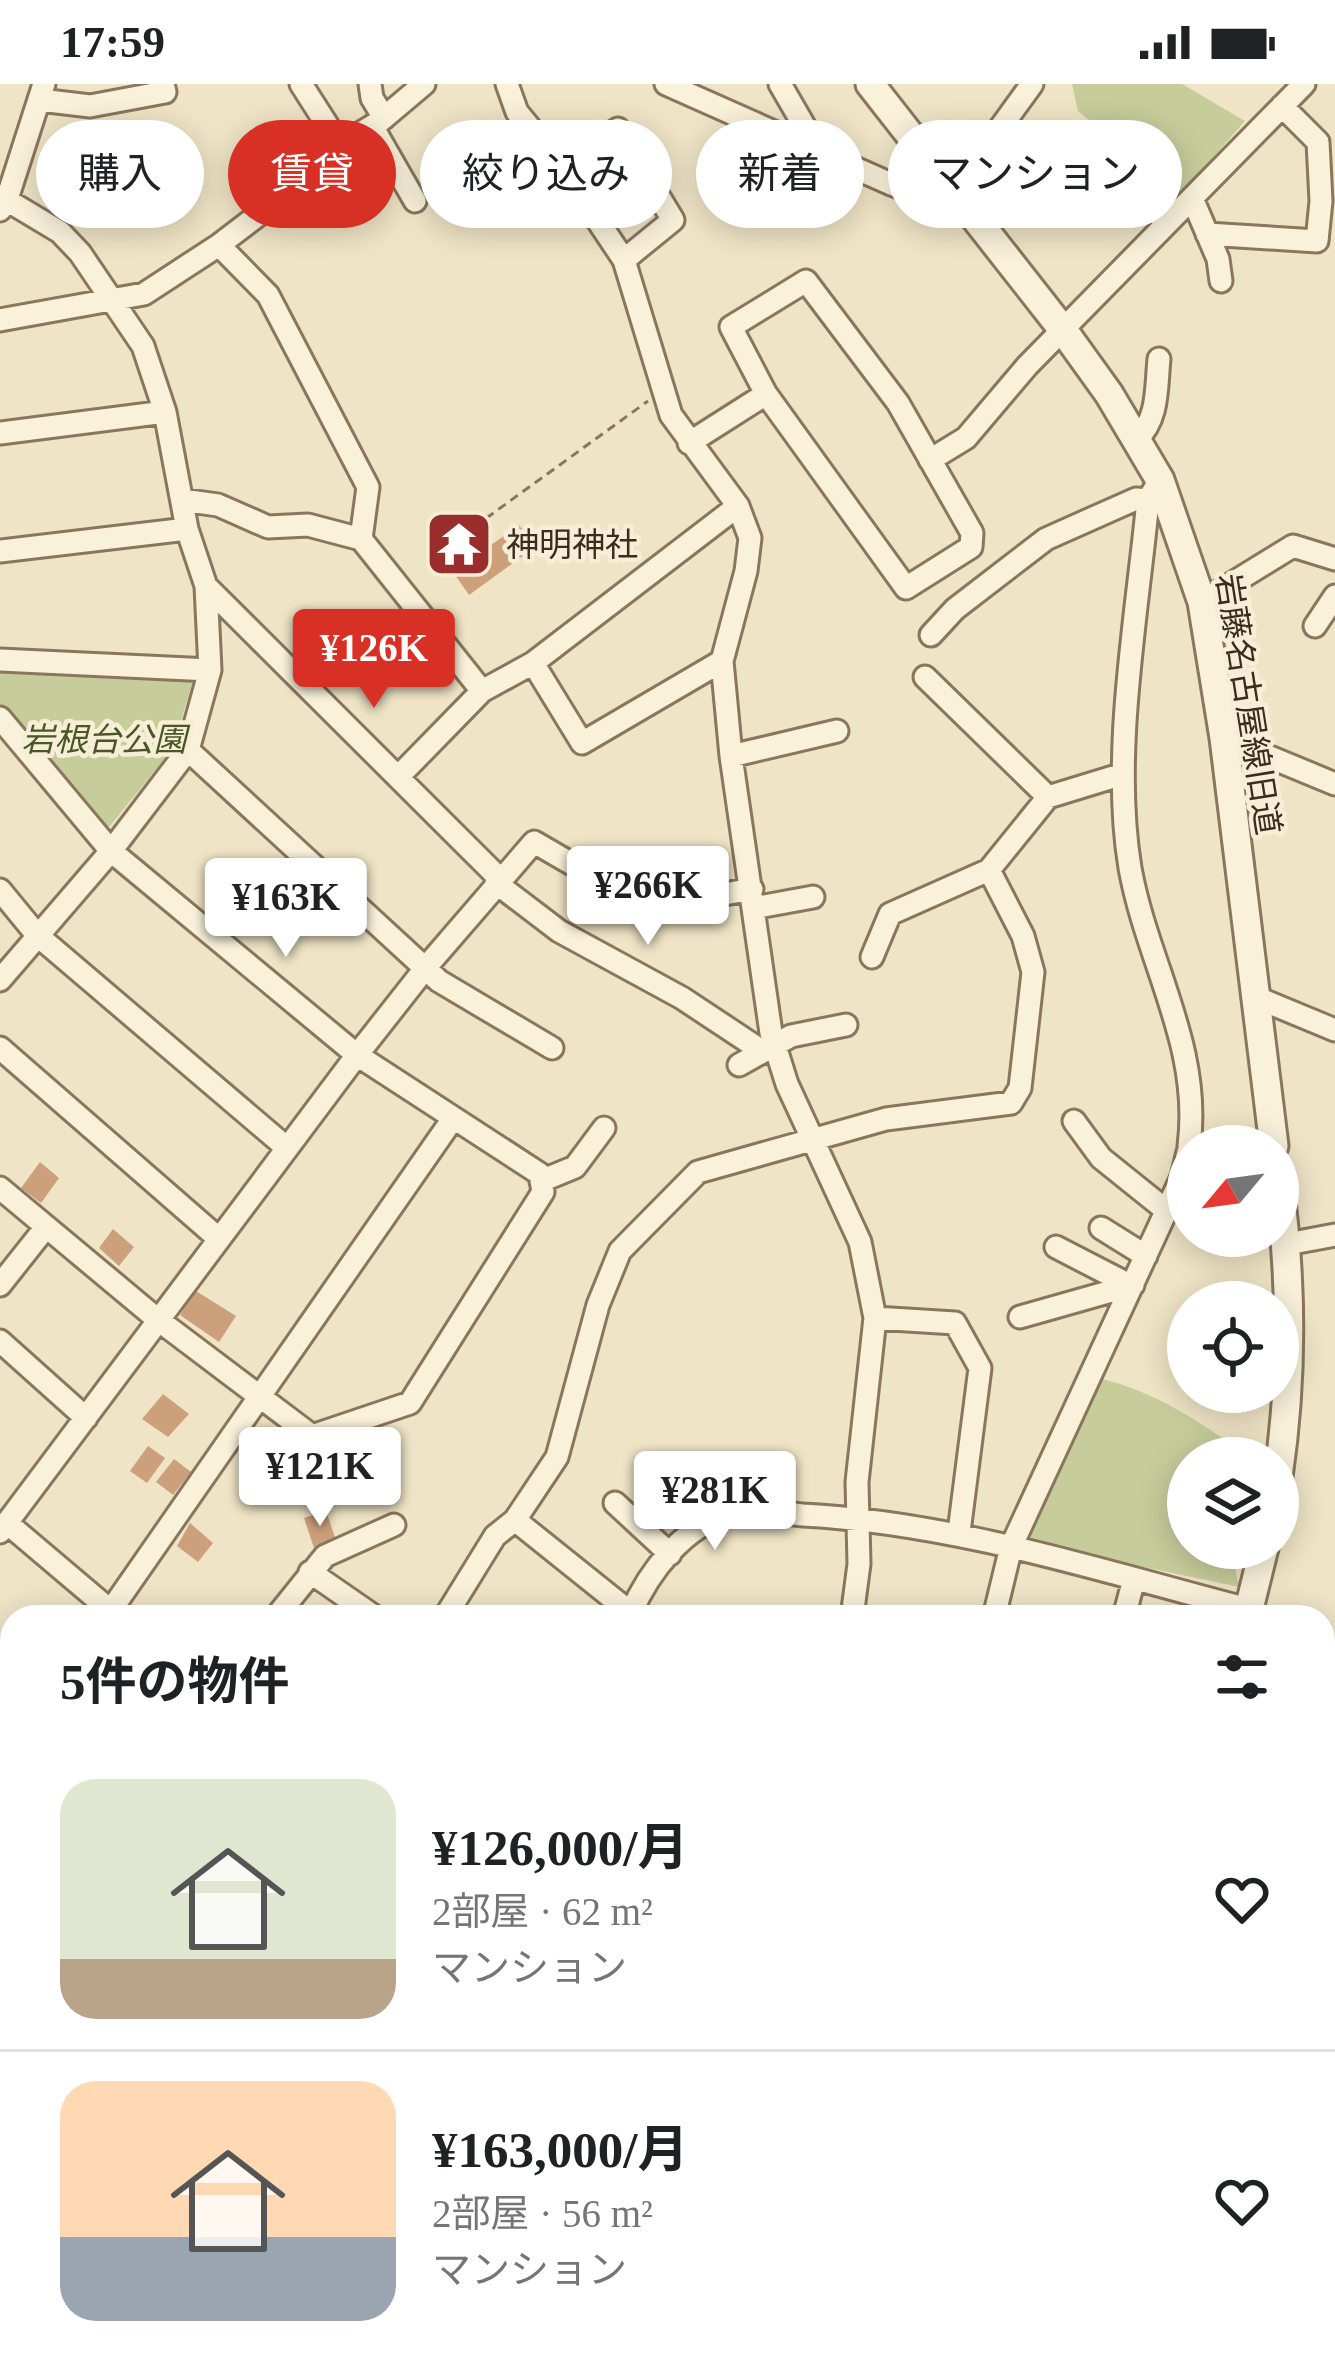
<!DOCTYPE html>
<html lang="ja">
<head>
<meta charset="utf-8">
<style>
  body { margin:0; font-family:"Times New Roman","Noto Sans JP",serif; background:#f6f6f6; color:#202124; height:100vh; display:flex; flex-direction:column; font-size:45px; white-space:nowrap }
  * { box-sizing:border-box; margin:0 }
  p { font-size:39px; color:#757577 }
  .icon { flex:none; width:66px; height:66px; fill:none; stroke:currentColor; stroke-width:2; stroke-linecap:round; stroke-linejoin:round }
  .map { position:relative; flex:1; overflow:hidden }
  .sheet { position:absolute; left:0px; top:1521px; width:1335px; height:768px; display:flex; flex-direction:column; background:#fff; border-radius:36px 36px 0 0; box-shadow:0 6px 30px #0003 }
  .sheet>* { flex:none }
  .banner { position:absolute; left:36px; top:36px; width:1263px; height:108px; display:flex; gap:24px }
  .needle { width:78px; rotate:241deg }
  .controls { position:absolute; left:1167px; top:1041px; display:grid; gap:24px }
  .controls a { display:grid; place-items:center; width:132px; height:132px; border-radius:50%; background:#fff; box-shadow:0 6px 30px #0003; font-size:60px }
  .price { position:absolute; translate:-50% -102px; padding:0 27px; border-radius:12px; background:#fff; color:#222; font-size:39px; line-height:78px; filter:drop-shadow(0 3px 6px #0008) }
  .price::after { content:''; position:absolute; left:50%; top:72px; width:36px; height:27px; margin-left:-18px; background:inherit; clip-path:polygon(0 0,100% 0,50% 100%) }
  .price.on { background:#d93025; color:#fff }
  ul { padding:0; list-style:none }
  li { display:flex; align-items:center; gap:36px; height:300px; padding:0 60px }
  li+li { border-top:3px solid #e0e0e0 }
  li span { display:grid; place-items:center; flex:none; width:336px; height:240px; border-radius:36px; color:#555 }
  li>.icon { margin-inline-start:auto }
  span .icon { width:144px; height:144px; fill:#fffc; stroke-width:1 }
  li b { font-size:51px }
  h2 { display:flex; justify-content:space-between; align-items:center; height:144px; padding:0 60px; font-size:51px }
  .tag { padding:0 42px; border-radius:54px; background:#fff; box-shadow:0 6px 30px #0003; font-size:42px; line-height:108px }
  .tag.on { background:#d93025; color:#fff }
  .status { display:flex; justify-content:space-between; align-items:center; height:84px; padding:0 60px; background:#fff; direction:ltr }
  .status svg { height:33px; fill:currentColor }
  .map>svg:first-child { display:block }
</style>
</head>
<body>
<div class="status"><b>17:59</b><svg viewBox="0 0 49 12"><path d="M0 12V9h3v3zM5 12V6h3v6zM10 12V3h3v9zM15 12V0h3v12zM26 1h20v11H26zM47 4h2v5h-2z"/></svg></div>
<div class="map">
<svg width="1335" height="2289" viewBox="0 0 1335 2289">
  <rect width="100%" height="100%" fill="#efe4c6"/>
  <path fill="#c6cd9a" d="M 1072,0 L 1182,0 L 1245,37 L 1174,118 L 1098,66 L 1106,50 L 1078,27 Z
    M 0,588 L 193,597 L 172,666 L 104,749 L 0,627 Z
    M 1099,1294 C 1155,1308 1196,1335 1242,1368 L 1241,1374 L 1188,1374 L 1188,1464 L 1231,1464 L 1239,1503 L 1072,1468 L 1030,1454 L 1065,1361 Z
    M 1335,1916 L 1335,2289 L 1226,2289 L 1228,2277 L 1323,2277 L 1323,1938 Z"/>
  <path fill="#cda07c" d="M 467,433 L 481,453 L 454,469 L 443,453 Z
    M 519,441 L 535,463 L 469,511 L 453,488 Z
    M 40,1078 L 59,1094 L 41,1119 L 21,1104 Z
    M 113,1145 L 134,1163 L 119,1182 L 99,1164 Z
    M 196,1207 L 236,1232 L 219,1258 L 180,1231 Z
    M 163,1310 L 189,1330 L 168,1353 L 142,1335 Z
    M 148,1362 L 165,1374 L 147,1399 L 130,1387 Z
    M 174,1375 L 191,1388 L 173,1411 L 156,1398 Z
    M 326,1427 L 336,1456 L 314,1464 L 304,1434 Z
    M 190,1439 L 213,1459 L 198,1478 L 177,1462 Z"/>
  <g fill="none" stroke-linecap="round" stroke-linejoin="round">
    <defs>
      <path id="minor" d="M 301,0 L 340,61
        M 370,0 L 372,14 L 384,34
        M 507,0 L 517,28 L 562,83 L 624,176 L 671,331 L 738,422 L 750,454 L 746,487 L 722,577 L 731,672 L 771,949 L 787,1000 L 860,1158 L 875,1234 L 857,1398 L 859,1480 L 852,1533
        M 666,0 L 891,100 L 943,120 L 963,123
        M 780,0 L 821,71
        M 40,16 L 90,22 L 165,8 L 163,0
        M 372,42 L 415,117
        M 562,83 L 618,45 L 673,136 L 624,176
        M 1100,90 L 1143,123 L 1170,136
        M 725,97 L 770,49
        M 953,109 L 1032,0
        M 0,112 L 60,148 L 80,169 L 143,262 L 165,328 L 187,445 L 206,502 L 210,586 L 188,666 L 111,767 L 0,896
        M 1192,114 L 1218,175 L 1221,197
        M 0,126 L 6,118 L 44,0
        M 1207,150 L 1317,157 L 1321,117 L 1318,58 L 1282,22
        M 219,161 L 268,211 L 368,403 L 361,455
        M 806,197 L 898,319 L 972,449 L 971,463 L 906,504 L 766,310 L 731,243 Z
        M 0,236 L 144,210 L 219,161 L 287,109 L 320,73 L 379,38 L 424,0
        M 0,349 L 165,328
        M 1136,356 C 1159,335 1156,304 1159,275
        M 689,359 L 766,310
        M 930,376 L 966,354 L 1027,282 L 1304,0
        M 1160,396 L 1148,416 C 1137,532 1111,670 1130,784 C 1147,879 1202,962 1189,1062
        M 182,416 L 218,421 L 268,443 L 308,441 L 361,455 L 482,607
        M 0,467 L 187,445
        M 206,502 L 500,795
        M 1202,518 L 1293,462 L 1335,475
        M 1315,542 L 1335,512
        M 931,551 L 955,525 L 1046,455 L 1136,415 L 1148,416
        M 0,576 L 210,586
        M 533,579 L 582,659 L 722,577
        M 925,593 L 1048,713
        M 0,634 L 111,767 L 357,971 L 540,1090 L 543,1108 L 410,1319 L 312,1352 L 157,1235 L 0,1104
        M 1224,654 L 1335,700
        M 188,666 L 439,897 L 552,964
        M 731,672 L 837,647
        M 399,692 L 482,607 L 533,579 L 738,422
        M 496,799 L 559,847 L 682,914 L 762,967
        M 0,806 L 37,851 L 287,1064
        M 753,824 L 813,813
        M 872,873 L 890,830 L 989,786
        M 1253,912 L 1335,946
        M 0,964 L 218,1154
        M 739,981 L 791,952 L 846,941
        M 1074,1037 L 1101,1074 L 1167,1127
        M 541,1097 L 575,1083 L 604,1044
        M 1101,1144 L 1146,1172
        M 1287,1160 L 1335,1151
        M 1056,1163 L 1120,1196 L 1126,1203
        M 0,1201 L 46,1143
        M 1020,1233 L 1133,1201
        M 875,1234 L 955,1239 L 980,1284 L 959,1448
        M 0,1257 L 86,1334
        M 615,1419 L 670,1470
        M 515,1436 L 631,1529 C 649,1487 684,1442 730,1429 C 751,1423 781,1429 803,1431 C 956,1439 1101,1487 1248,1525
        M 7,1439 L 118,1533
        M 0,1448 L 357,971 L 427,882 L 534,758 L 643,821 L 658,822 L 752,805
        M 310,1488 L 375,1533
        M 111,1526 L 452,1036
        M 276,1533 L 325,1472 L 394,1441
        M 445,1533 L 495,1452 L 515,1436 L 557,1373 L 598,1221 L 620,1167 L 698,1088 L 886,1035 L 1011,1019 L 1020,1004 L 1033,888 L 1023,852 L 989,786 L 1048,713 L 1123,690
        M 994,1533 L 1011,1463 L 1182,1093 L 1188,1068
        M 1124,1533 L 1134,1495
        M 1323,1620 L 1335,1623
        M 0,1730 L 12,1721
        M 1323,1811 L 1335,1761
        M 0,1886 L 12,1879
        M 0,2000 L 12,2019
        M 0,2207 L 12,2203
        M 979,2277 L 982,2289
        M 226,2289 L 228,2277
        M 339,2289 L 341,2277
        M 687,2289 L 696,2277
        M 1213,2289 L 1216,2277"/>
      <path id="tertiary" d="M 870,0 L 1063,246 L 1109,310 L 1160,396 L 1202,518 L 1224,654 L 1274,1062
        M 1278,1093 C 1292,1194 1293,1292 1278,1393
        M 1247,1533 L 1264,1464
        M 1070,2289 L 1071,2277"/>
      <path id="secondary" d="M 0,1627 L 12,1638
        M 755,2277 L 769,2289"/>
    </defs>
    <use href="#minor" stroke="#8a765c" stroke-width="27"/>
    <use href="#tertiary" stroke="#8a765c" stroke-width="33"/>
    <use href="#secondary" stroke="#6c573f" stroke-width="36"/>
    <path stroke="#8a765c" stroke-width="3" stroke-dasharray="9 6" stroke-linecap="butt" d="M 474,443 L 648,317"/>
    <use href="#minor" stroke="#f9f1da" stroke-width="21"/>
    <use href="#tertiary" stroke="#f9f1da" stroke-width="27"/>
    <use href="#secondary" stroke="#f9f1da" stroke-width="30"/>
  </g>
  <defs>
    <symbol id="temple-square" viewBox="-11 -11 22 22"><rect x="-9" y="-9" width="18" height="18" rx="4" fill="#992e2c" stroke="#f6eed6"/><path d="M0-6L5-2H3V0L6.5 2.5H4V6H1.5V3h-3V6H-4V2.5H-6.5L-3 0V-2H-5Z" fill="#fff"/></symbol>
  </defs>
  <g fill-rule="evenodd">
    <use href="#temple-square" x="421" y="422" width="76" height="76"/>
  </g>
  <g text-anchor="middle" stroke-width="9" stroke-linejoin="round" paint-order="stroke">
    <g font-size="33" fill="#3a2d1f" stroke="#f6eed6" text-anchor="start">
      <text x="506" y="472">神明神社</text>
    </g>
    <g font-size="33" fill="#3a2d1f" stroke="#f6eed6">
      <text transform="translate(1249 620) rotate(81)" y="12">岩藤名古屋線旧道</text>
    </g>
    <g font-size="33" font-style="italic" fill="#495726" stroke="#f6eed6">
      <text x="104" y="667">岩根台公園</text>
    </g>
  </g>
</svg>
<div class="controls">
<a><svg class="needle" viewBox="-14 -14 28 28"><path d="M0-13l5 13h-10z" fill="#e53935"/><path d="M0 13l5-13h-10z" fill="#757577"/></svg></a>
<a><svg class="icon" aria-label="locate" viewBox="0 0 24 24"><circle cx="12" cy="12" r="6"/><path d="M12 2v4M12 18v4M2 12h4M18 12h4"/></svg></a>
<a><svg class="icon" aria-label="layers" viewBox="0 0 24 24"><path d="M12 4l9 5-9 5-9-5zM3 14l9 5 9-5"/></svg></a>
</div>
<b class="price on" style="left:374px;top:627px">¥126K</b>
<b class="price" style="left:648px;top:864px">¥266K</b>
<b class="price" style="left:286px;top:876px">¥163K</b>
<b class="price" style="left:320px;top:1445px">¥121K</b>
<b class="price" style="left:715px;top:1469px">¥281K</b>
<div class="banner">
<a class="tag">購入</a>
<a class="tag on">賃貸</a>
<a class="tag">絞り込み</a>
<a class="tag">新着</a>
<a class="tag">マンション</a>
</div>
<section class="sheet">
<h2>5件の物件<svg class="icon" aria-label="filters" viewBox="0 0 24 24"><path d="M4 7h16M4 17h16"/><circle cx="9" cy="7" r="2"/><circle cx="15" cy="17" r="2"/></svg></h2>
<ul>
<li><span style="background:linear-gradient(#dfe7d0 75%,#b9a48a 0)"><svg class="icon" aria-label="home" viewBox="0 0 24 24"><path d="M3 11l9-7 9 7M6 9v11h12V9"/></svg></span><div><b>¥126,000/月</b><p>2部屋 · 62 m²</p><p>マンション</p></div><svg class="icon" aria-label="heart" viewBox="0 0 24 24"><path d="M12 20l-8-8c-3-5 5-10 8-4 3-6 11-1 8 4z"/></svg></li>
<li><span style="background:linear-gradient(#ffd9b3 65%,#9aa5b1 0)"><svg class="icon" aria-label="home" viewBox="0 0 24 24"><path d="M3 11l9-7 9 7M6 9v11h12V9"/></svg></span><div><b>¥163,000/月</b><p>2部屋 · 56 m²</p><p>マンション</p></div><svg class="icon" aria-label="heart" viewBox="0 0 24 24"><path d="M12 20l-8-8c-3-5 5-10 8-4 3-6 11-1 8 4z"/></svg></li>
</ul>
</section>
</div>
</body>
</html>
